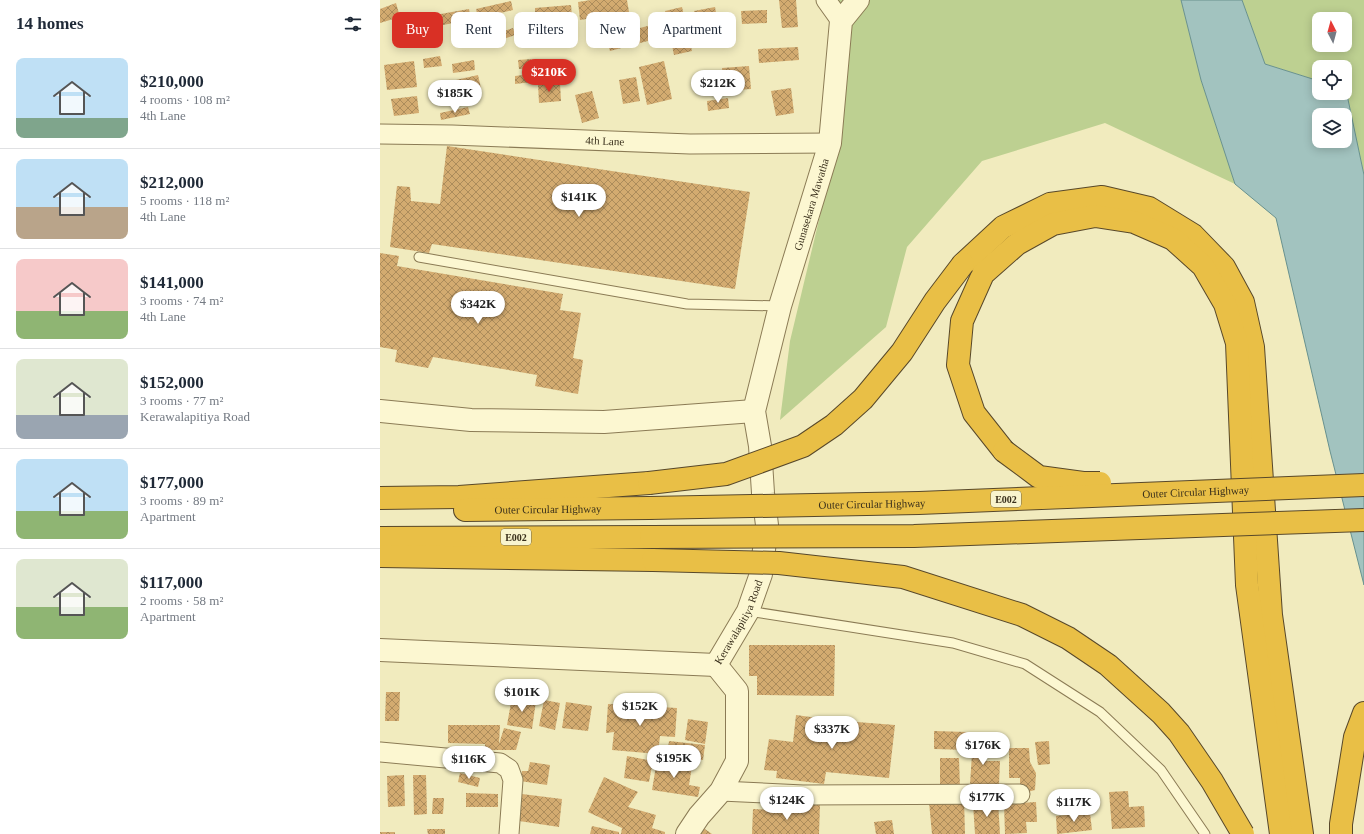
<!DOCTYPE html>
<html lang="en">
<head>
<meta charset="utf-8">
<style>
  body { margin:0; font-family:Georgia,serif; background:#f6f6f7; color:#1f2937; height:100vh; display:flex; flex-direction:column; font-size:15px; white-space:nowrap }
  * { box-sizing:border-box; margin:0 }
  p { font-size:13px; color:#747a83 }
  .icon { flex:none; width:22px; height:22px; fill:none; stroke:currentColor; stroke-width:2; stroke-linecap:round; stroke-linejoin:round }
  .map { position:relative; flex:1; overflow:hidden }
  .drawer { display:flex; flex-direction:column; background:#fff; width:380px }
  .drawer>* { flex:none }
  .top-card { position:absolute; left:12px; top:12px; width:380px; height:36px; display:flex; gap:8px }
  .needle { width:26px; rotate:354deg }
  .buttons { position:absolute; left:932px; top:12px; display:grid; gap:8px }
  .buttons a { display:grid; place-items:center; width:40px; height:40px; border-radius:8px; background:#fff; box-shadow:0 2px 10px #0003; font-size:20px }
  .price { position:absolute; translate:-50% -34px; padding:0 9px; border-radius:14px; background:#fff; color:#222; font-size:13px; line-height:26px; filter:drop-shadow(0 1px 2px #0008) }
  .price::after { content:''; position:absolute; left:50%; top:24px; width:12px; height:9px; margin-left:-6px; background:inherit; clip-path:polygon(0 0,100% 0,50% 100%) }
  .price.selected { background:#d93025; color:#fff }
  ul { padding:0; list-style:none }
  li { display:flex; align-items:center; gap:12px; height:100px; padding:0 16px }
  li+li { border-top:1px solid #e0e1e3 }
  li span { display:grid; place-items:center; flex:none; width:112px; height:80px; border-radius:8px; color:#555 }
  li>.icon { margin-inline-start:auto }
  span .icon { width:48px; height:48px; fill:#fffc; stroke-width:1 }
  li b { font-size:17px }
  h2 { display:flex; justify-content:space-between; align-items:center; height:48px; padding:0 16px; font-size:17px }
  .pill { padding:0 14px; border-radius:8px; background:#fff; box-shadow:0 2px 10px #0003; font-size:14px; line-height:36px }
  .pill.selected { background:#d93025; color:#fff }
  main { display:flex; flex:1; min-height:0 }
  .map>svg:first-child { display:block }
</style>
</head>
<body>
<main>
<section class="drawer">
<h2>14 homes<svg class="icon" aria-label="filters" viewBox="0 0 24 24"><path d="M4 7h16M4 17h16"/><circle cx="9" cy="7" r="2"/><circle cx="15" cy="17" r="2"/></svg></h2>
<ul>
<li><span style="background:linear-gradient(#bfe0f5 75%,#7fa58c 0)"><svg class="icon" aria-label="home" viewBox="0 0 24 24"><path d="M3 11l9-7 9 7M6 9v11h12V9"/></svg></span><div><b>$210,000</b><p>4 rooms · 108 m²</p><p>4th Lane</p></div></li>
<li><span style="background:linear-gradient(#bfe0f5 60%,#b9a48a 0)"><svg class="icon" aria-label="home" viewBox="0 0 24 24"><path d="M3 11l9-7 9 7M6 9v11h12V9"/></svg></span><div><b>$212,000</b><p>5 rooms · 118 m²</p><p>4th Lane</p></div></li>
<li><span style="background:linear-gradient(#f6c9c9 65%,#8fb573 0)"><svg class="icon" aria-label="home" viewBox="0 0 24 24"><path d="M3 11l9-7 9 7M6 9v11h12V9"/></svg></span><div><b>$141,000</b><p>3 rooms · 74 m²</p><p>4th Lane</p></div></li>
<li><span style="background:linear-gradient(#dfe7d0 70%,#9aa5b1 0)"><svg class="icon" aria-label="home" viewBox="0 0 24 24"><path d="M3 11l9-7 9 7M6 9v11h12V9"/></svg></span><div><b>$152,000</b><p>3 rooms · 77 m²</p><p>Kerawalapitiya Road</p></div></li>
<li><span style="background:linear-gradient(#bfe0f5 65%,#8fb573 0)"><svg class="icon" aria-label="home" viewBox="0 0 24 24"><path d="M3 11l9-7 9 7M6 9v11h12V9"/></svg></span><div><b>$177,000</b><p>3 rooms · 89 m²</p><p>Apartment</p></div></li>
<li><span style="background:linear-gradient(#dfe7d0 60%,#8fb573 0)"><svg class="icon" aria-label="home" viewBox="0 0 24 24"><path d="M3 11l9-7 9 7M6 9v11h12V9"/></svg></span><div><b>$117,000</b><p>2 rooms · 58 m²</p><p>Apartment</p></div></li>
</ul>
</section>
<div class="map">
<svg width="984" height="834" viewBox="0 0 984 834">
  <defs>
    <pattern id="building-cross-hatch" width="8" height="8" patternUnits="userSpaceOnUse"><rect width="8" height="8" fill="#d3ab70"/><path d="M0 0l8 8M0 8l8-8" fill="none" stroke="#ac8c5b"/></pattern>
  </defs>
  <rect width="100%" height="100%" fill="#f1ebbe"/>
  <path fill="#bdd091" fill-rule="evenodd" d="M 456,0 L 801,0 L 821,80 L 855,184 L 725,123 L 602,161 L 527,247 L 506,327 L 400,420 L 410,341 L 462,124 Z
    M 862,0 L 984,0 L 984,175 L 965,89 L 965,67 L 939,67 L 939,81 L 885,64 ZM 939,19 L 965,19 L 965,45 L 939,45 Z"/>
  <path fill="#a2c3bf" stroke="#68918e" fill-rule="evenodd" d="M 801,0 L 862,0 L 885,64 L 939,81 L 939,93 L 965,93 L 966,90 L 984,175 L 984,585 L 950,451 L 896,218 L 855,184 L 821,80 ZM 939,115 L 965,115 L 965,141 L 939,141 Z"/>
  <path fill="url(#building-cross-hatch)" d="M 211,0 L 247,0 L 249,12 L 200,20 L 198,2 Z
    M 399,0 L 416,0 L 418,27 L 402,28 Z
    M 131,1 L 133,10 L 98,18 L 96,9 Z
    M 16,3 L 20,17 L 0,23 L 0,9 Z
    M 191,5 L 192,16 L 155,19 L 155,8 Z
    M 302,7 L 312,51 L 294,55 L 285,11 Z
    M 335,7 L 341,40 L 319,44 L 314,11 Z
    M 89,9 L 91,20 L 57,26 L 55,15 Z
    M 387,10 L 387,23 L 362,24 L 361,11 Z
    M 275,24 L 279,38 L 230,51 L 226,37 Z
    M 133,28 L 135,35 L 118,41 L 116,34 Z
    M 183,33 L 183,47 L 153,48 L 153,34 Z
    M 418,47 L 419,60 L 379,63 L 378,49 Z
    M 60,56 L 62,66 L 44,68 L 43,59 Z
    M 151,59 L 152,68 L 139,69 L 138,60 Z
    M 94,60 L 95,70 L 73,73 L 72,64 Z
    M 34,61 L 37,87 L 7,90 L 4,65 Z
    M 175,61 L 179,75 L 173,77 L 168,62 Z
    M 284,61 L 292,99 L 267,105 L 259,67 Z
    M 369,66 L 371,89 L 344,91 L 342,68 Z
    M 151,74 L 152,82 L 135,84 L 135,76 Z
    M 98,75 L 101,88 L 80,93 L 76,80 Z
    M 256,77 L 260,101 L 243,104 L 239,80 Z
    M 180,83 L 181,101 L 159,103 L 158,84 Z
    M 411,88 L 414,113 L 396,116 L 391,91 Z
    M 212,91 L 219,118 L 202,123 L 195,95 Z
    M 37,96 L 39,113 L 14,116 L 11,99 Z
    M 348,98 L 349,108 L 328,111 L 327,101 Z
    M 88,107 L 90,114 L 61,120 L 60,113 Z
    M 67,146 L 370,192 L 355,289 L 52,244 L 49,253 L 10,247 L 17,186 L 30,187 L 31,201 L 60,204 Z
    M 0,253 L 19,256 L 17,266 L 183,294 L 180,310 L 201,313 L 193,358 L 203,360 L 198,394 L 155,386 L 157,375 L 53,357 L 48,368 L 15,362 L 17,350 L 0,347 Z
    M 369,645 L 455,645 L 454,696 L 377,695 L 377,676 L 369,676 Z
    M 6,692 L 20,692 L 19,721 L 5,721 Z
    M 132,697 L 156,701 L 152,729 L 127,725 Z
    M 164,700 L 180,703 L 175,730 L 159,726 Z
    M 186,702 L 212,706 L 208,731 L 182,728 Z
    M 228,704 L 297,708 L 295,737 L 280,736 L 278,754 L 232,750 L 234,732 L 226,733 Z
    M 416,715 L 452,720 L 515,725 L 509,778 L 446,772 L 444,784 L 396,778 L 397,771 L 384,770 L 389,739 L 413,742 Z
    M 308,719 L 328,722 L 325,744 L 305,740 Z
    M 68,725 L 120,725 L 119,744 L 124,728 L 141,732 L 136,750 L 105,750 L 105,744 L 68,743 Z
    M 554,731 L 587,732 L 586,750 L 554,749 Z
    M 593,739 L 606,740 L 604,761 L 620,761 L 619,785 L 590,784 Z
    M 289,741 L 325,745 L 323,760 L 287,756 Z
    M 669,741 L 670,764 L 658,765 L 655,742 Z
    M 629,748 L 649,748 L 650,762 L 656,773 L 655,790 L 640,794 L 640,778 L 629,778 Z
    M 247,756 L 273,761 L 269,782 L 244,778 Z
    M 560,758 L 579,758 L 580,788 L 560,788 Z
    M 277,760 L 312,766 L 309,785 L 320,787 L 318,797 L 272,790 Z
    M 150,762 L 170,765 L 167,785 L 140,781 L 142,771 L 148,771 Z
    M 80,773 L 100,778 L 98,787 L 78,782 Z
    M 24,775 L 25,806 L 8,807 L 7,776 Z
    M 33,775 L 46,775 L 47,814 L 34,815 Z
    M 224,777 L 258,792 L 248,807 L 276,815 L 272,828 L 285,832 L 285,834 L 241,834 L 242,828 L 208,812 Z
    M 748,791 L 749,807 L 764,806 L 765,827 L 732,829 L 729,792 Z
    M 86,793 L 118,794 L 118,807 L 86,807 Z
    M 142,794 L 182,799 L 179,827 L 139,821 Z
    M 53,798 L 64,798 L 63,814 L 52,814 Z
    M 584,799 L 585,834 L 552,834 L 549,802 Z
    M 618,802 L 620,834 L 595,834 L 593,804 Z
    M 656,802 L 657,822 L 646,822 L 647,833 L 625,834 L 624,804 Z
    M 414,804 L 440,805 L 439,834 L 372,834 L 373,809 L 414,811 Z
    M 710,813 L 712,830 L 677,834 L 676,816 Z
    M 512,820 L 514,834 L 496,834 L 494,822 Z
    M 212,826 L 239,832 L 239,834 L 210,834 Z
    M 322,827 L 332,834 L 317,834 Z
    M 47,829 L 65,829 L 65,834 L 48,834 Z
    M 0,832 L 15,832 L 15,834 L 0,834 Z"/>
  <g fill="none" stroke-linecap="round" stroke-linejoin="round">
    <defs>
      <path id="service" d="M 39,257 L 307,304 L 400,306
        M 368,611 L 573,643 L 645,664 L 720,712 L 781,770 L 825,834"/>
      <g id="minor">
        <path d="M 446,0 L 461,21"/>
        <path id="s1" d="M 0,134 L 72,135 L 310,144 L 450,143"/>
        <path d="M 0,752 L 120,763 L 129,769 L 133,780 L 129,834"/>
        <path d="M 341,791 L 423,795 L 640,794"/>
      </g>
      <g id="tertiary">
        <path d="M 0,411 L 91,420 L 224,422 L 374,411"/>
        <path d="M 0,650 L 336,665"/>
        <path id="s2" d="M 307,834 L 319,816 L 341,791 L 357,761 L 357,691 L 336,665 L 368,611 L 381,574 L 387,525 L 383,493 L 380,446 L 374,411 L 400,306 L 450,143 L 461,21 L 478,0"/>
      </g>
      <g id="motorway">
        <path d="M 583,264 L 623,227 L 670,204 L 722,197 L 769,208 L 813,235 L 844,267 L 863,302 L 873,347 L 891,615 L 922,834"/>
        <path d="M 624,451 L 594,413 L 578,365 L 582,321 L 603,274 L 637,244 L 673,224 L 715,216 L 754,222 L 793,239 L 823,266 L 845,304 L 857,343 L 867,585 L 901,834"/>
        <path d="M 0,498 L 79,497 L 269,483"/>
        <path id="s3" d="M 85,510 L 269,508"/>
        <path d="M 0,538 L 271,537"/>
        <path d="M 0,556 L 273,560"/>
        <path d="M 961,834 L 961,824 L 975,737 L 984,713"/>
      </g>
    </defs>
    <use href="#service" stroke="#8b7b55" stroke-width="11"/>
    <use href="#minor" stroke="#8b7b55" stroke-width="21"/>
    <use href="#tertiary" stroke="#8b7b55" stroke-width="24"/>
    <use href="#motorway" stroke="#58482a" stroke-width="24"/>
    <use href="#service" stroke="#fcf7d1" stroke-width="9"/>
    <use href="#minor" stroke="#fcf7d1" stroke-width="19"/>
    <use href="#tertiary" stroke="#fcf7d1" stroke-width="22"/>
    <use href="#motorway" stroke="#e9bf46" stroke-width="22"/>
    <defs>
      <g id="motorway-bridge">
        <path d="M 624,451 L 659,477 L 703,483 L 720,483"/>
        <path d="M 269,483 L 346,474 L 423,446 L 454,425 L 483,399 L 522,352 L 555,301 L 583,264"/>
        <path id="s4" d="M 269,508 L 539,503 L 984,485"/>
        <path d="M 271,537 L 534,536 L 984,520"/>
        <path d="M 273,560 L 399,563 L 523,577 L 642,615 L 688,638 L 728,665 L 781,713 L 799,733 L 832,781 L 863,834"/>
      </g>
    </defs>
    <use href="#motorway-bridge" stroke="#58482a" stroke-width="24" stroke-linecap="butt"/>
    <use href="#motorway-bridge" stroke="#e9bf46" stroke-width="22"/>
  </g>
  <g text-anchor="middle" stroke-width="3.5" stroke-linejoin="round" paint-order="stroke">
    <g fill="#f8f4ce" stroke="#726a51" stroke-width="1">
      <rect x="611" y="491" width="30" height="16" rx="3"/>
      <rect x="121" y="529" width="30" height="16" rx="3"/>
    </g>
    <g font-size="10" font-weight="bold" fill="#392f1b">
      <text x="626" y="503">E002</text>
      <text x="136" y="541">E002</text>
    </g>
    <g font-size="11" fill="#392f1b" stroke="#f8f4ce">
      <text dy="4" stroke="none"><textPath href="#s1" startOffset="225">4th Lane</textPath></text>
      <text dy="4" stroke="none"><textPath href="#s2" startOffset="673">Gunasekara Mawatha</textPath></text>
      <text dy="4" stroke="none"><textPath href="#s4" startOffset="547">Outer Circular Highway</textPath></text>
      <text dy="4" stroke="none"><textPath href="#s4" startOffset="223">Outer Circular Highway</textPath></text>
      <text dy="4" stroke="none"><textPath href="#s3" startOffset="83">Outer Circular Highway</textPath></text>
      <text dy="4" stroke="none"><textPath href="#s2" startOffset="241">Kerawalapitiya Road</textPath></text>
    </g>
  </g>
</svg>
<div class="buttons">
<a><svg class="needle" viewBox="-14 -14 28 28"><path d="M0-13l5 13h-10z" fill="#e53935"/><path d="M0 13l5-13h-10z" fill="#747a83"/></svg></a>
<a><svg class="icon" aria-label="locate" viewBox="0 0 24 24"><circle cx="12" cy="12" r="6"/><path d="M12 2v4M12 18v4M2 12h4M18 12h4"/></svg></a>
<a><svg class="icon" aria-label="layers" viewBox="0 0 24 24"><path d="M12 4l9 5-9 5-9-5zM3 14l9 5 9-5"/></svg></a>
</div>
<b class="price selected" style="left:169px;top:93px">$210K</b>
<b class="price" style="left:338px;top:104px">$212K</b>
<b class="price" style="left:75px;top:114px">$185K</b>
<b class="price" style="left:199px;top:218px">$141K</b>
<b class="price" style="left:98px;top:325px">$342K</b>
<b class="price" style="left:142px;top:713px">$101K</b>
<b class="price" style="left:260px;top:727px">$152K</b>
<b class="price" style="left:452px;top:750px">$337K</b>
<b class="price" style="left:603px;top:766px">$176K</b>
<b class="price" style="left:294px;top:779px">$195K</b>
<b class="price" style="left:89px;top:780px">$116K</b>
<b class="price" style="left:607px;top:818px">$177K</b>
<b class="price" style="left:407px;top:821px">$124K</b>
<b class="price" style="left:694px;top:823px">$117K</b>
<div class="top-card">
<a class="pill selected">Buy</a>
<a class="pill">Rent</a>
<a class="pill">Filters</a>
<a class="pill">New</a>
<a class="pill">Apartment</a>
</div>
</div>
</main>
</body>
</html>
